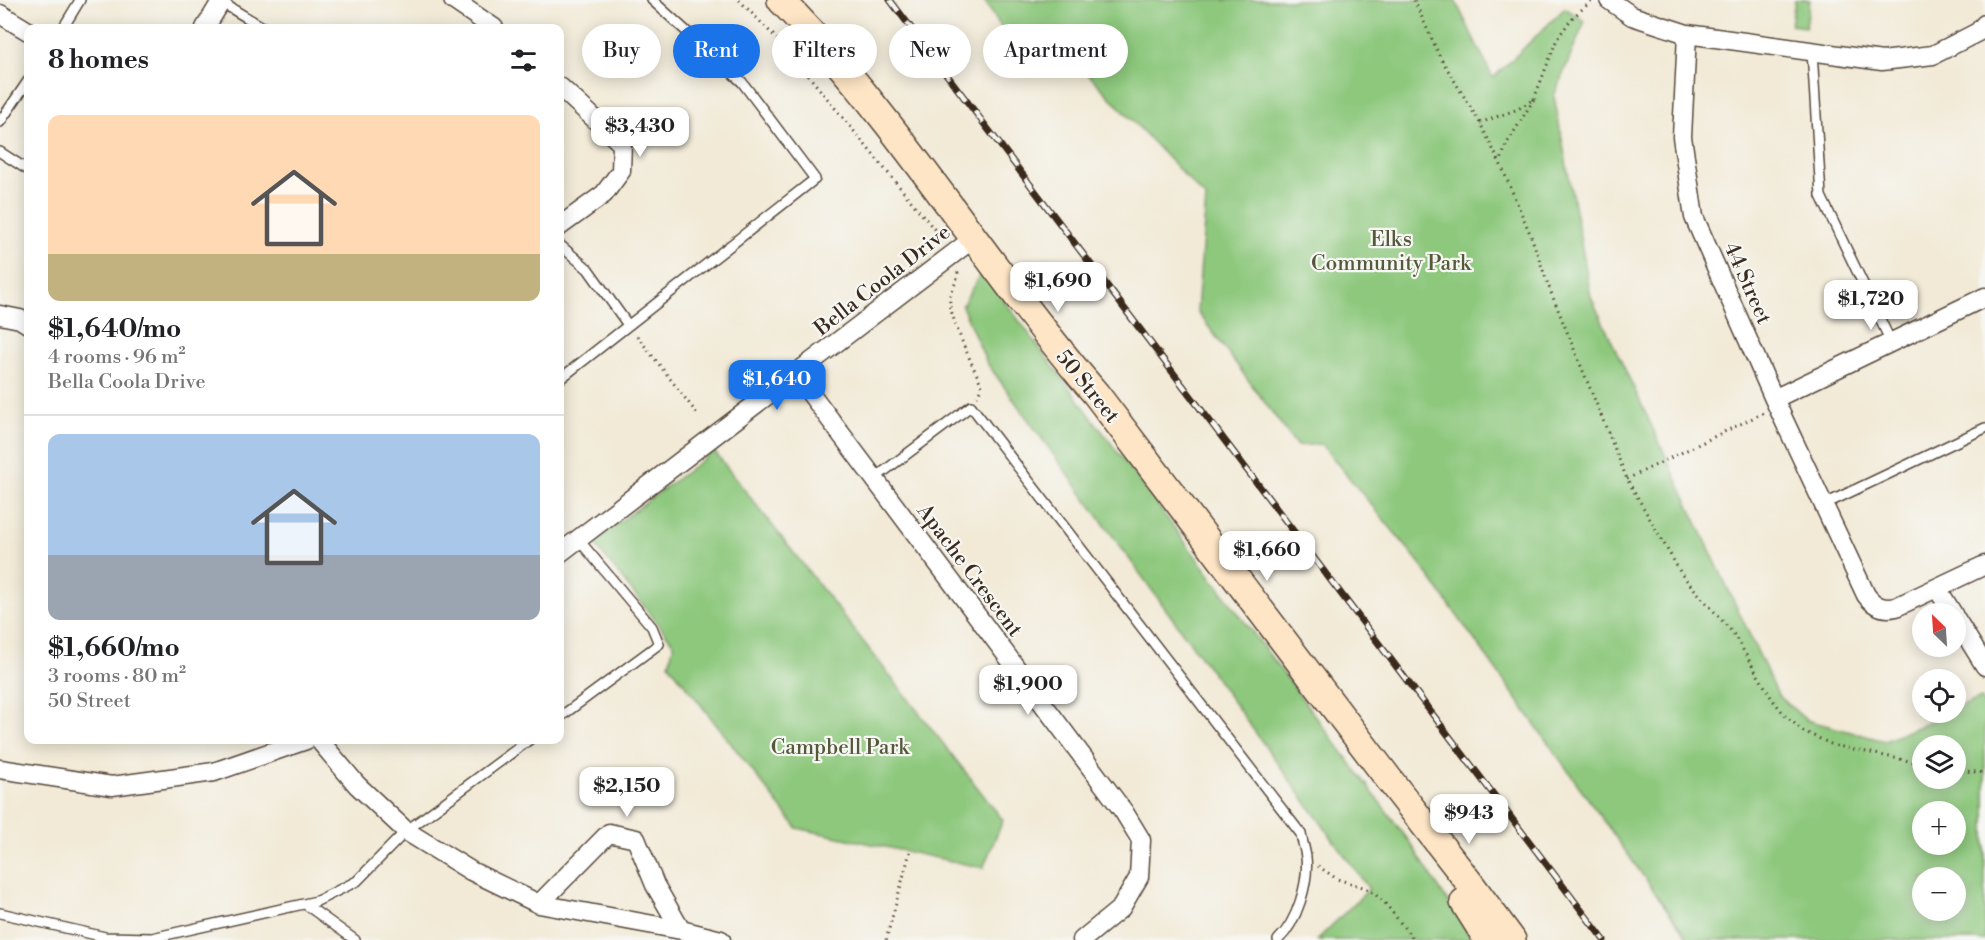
<!DOCTYPE html>
<html lang="en">
<head>
<meta charset="utf-8">
<style>
  body { margin:0; font-family:"Libre Bodoni",serif; background:#f2f2f2; color:#202124; height:100vh; display:flex; flex-direction:column; font-size:22px; white-space:nowrap }
  * { box-sizing:border-box; margin:0 }
  p { font-size:20px; color:#757577 }
  .icon { flex:none; width:33px; height:33px; fill:none; stroke:currentColor; stroke-width:2; stroke-linecap:round; stroke-linejoin:round }
  .map { position:relative; flex:1; overflow:hidden }
  .sheet { position:absolute; left:24px; top:24px; width:540px; height:720px; display:flex; flex-direction:column; background:#fff; border-radius:12px; box-shadow:0 3px 15px #0003 }
  .sheet>* { flex:none }
  .top-card { position:absolute; left:582px; top:24px; width:570px; height:54px; display:flex; gap:12px }
  .needle { width:39px; rotate:335deg }
  .buttons { position:absolute; left:1912px; top:603px; display:grid; gap:12px }
  .buttons a { display:grid; place-items:center; width:54px; height:54px; border-radius:50%; background:#fff; box-shadow:0 3px 15px #0003; font-size:30px }
  .price { position:absolute; translate:-50% -51px; padding:0 14px; border-radius:12px; background:#fff; color:#222; font-size:20px; line-height:39px; filter:drop-shadow(0 2px 3px #0008) }
  .price::after { content:''; position:absolute; left:50%; top:36px; width:18px; height:14px; margin-left:-9px; background:inherit; clip-path:polygon(0 0,100% 0,50% 100%) }
  .price.current { background:#1a73e8; color:#fff }
  ul { padding:0; list-style:none }
  li { display:grid; align-content:center; gap:12px; height:318px; padding:0 24px }
  li+li { border-top:2px solid #e0e0e0 }
  li span { display:grid; place-items:center; height:186px; border-radius:12px; color:#555 }
  li>.icon { margin-inline-start:auto }
  span .icon { width:108px; height:108px; fill:#fffc; stroke-width:1 }
  li b { font-size:26px }
  h2 { display:flex; justify-content:space-between; align-items:center; height:72px; padding:0 24px; font-size:26px }
  .chip { padding:0 21px; border-radius:27px; background:#fff; box-shadow:0 3px 15px #0003; font-size:21px; line-height:54px }
  .chip.current { background:#1a73e8; color:#fff }
  .map>svg:first-child { display:block }
</style>
</head>
<body>
<div class="map">
<svg width="1985" height="940" viewBox="0 0 1985 940">
  <rect width="100%" height="100%" fill="#f6f6f2"/>
  <filter id="ink" filterUnits="userSpaceOnUse"><feTurbulence type="fractalNoise" baseFrequency=".0167" numOctaves="2"/><feDisplacementMap in="SourceGraphic" scale="12" xChannelSelector="R" yChannelSelector="G"/><feConvolveMatrix kernelMatrix="1 2 1 2 8 2 1 2 1" color-interpolation-filters="sRGB"/></filter>
  <filter id="wash" filterUnits="userSpaceOnUse"><feTurbulence type="fractalNoise" baseFrequency=".008" numOctaves="4" result="noise"/><feDisplacementMap in="SourceGraphic" scale="24" xChannelSelector="R" yChannelSelector="G"/><feGaussianBlur stdDeviation="1.35" result="paint"/><feColorMatrix in="noise" values="0 0 0 0 0 0 0 0 0 0 0 0 0 0 0 0 0 1.4 0 .05"/><feComposite in="paint" operator="in"/></filter>
  <g filter="url(#wash)">
    <rect width="100%" height="100%" fill="#f2ead7"/>
    <path fill="#8dc87d" stroke="#64794e" stroke-width="1.5" fill-rule="evenodd" d="M 984,0 L 1455,0 L 1493,78 L 1565,8 L 1585,21 L 1554,96 L 1591,297 L 1778,695 L 1806,720 L 1885,741 L 1949,713 L 1956,712 L 1956,709 L 1981,698 L 1985,706 L 1985,940 L 1689,940 L 1418,561 L 1321,444 L 1297,446 L 1197,311 L 1206,198 L 1069,54 L 1013,46 ZM 1923,746 L 1956,746 L 1956,778 L 1923,778 ZM 1923,812 L 1956,812 L 1956,844 L 1923,844 ZM 1923,878 L 1956,878 L 1956,910 L 1923,910 Z
      M 1795,0 L 1810,0 L 1806,27 L 1791,25 Z
      M 982,271 L 1411,844 L 1472,940 L 1317,940 L 1369,889 L 987,363 L 962,306 Z
      M 714,451 L 1003,820 L 983,868 L 797,828 L 669,664 L 674,644 L 593,542 Z"/>
  </g>
  <g filter="url(#ink)">
    <g fill="none" stroke-linecap="round" stroke-linejoin="round">
      <defs>
        <path id="service" d="M 221,2 L 264,28
          M 63,28 L 80,0
          M 1812,51 L 1821,196 L 1891,342
          M 0,122 L 28,81
          M 0,152 L 28,170
          M 560,245 L 588,269 L 628,325
          M 560,379 L 815,179 L 742,82 L 652,0
          M 875,478 L 971,406 L 1301,834 C 1302,841 1305,849 1306,857 C 1309,883 1297,922 1278,940
          M 1823,505 L 1985,428
          M 560,717 L 659,644 L 652,627 L 578,539
          M 305,904 L 355,940
          M 0,913 L 105,937 L 152,938 L 317,901 L 357,881 L 406,831 L 529,740"/>
        <path id="minor" d="M 453,0 L 494,28
          M 1609,0 L 1632,16 L 1687,34 L 1882,61 L 1933,55 L 1978,32 L 1985,24
          M 0,14 L 28,31
          M 205,28 L 222,0
          M 1687,34 L 1682,137 L 1694,217 L 1774,399 L 1866,595 C 1874,606 1883,610 1896,607 L 1985,565
          M 560,87 L 622,144 L 621,171 L 604,194 L 560,226
          M 0,315 L 20,319 L 28,324
          M 796,374 L 1124,812 L 1141,840 L 1139,877 L 1121,908 L 1082,940
          M 1774,399 L 1985,297
          M 560,553 L 974,238
          M 1937,588 L 1953,614
          M 1956,619 L 1985,666
          M 319,740 L 357,785 L 406,831 L 471,871 L 539,904 L 681,930 L 721,940
          M 0,769 L 112,786 L 214,772 L 306,740
          M 539,904 L 609,833 L 636,839 L 655,885 L 681,930"/>
        <path id="secondary" d="M 781,0 C 819,39 855,81 888,124 C 958,214 1022,308 1096,394 L 1388,778 L 1472,886 L 1512,940
          M 1464,902 L 1488,940"/>
      </defs>
      <use href="#service" stroke="#56473a" stroke-width="12"/>
      <use href="#minor" stroke="#56473a" stroke-width="21"/>
      <use href="#secondary" stroke="#56473a" stroke-width="30"/>
      <path stroke="#56473a" stroke-width="3" stroke-dasharray="1.5 4.5" stroke-linecap="butt" d="M 739,0 L 785,47 L 943,240
        M 1414,0 L 1440,57 L 1480,123 L 1500,163 L 1531,236 L 1550,290 L 1627,479 L 1682,575 L 1733,633 L 1772,699 L 1785,715 L 1803,731 L 1833,745 L 1923,764
        M 1534,99 L 1557,39 L 1572,18 L 1593,0
        M 1480,123 L 1518,109 L 1534,99 L 1506,145 L 1501,161
        M 958,272 C 957,283 952,288 950,298 C 947,313 975,370 982,386 L 977,396
        M 637,336 L 698,415
        M 1627,479 L 1763,413
        M 1956,770 L 1985,773
        M 1318,866 L 1337,879 L 1369,889 L 1385,903 L 1414,940
        M 886,940 L 910,852"/>
      <use href="#service" stroke="#fff" stroke-width="9"/>
      <use href="#minor" stroke="#fff" stroke-width="18"/>
      <use href="#secondary" stroke="#fde5c5" stroke-width="27"/>
      <defs>
        <path id="rail" d="M 890,0 L 1604,940"/>
      </defs>
      <use href="#rail" stroke="#3b2a1e" stroke-width="7"/>
      <use href="#rail" stroke="#f6f6f2" stroke-width="4.5" stroke-dasharray="14" stroke-linecap="butt"/>
    </g>
  </g>
  <g text-anchor="middle" stroke-width="4.5" stroke-linejoin="round" paint-order="stroke">
    <g font-size="21" fill="#54593a" stroke="#f6f6f2">
      <text x="1391" y="246">Elks<tspan x="1391" dy="24">Community Park</tspan></text>
      <text x="840" y="754">Campbell Park</text>
    </g>
    <g font-size="21" fill="#3b2a1e" stroke="#f6f6f2">
      <text transform="translate(882 280) rotate(-38)" y="7">Bella Coola Drive</text>
      <text transform="translate(1748 283) rotate(66)" y="7">44 Street</text>
      <text transform="translate(1088 386) rotate(51)" y="7">50 Street</text>
      <text transform="translate(970 570) rotate(53)" y="7">Apache Crescent</text>
    </g>
  </g>
</svg>
<div class="buttons">
<a><svg class="needle" viewBox="-14 -14 28 28"><path d="M0-13l5 13h-10z" fill="#e53935"/><path d="M0 13l5-13h-10z" fill="#757577"/></svg></a>
<a><svg class="icon" aria-label="locate" viewBox="0 0 24 24"><circle cx="12" cy="12" r="6"/><path d="M12 2v4M12 18v4M2 12h4M18 12h4"/></svg></a>
<a><svg class="icon" aria-label="layers" viewBox="0 0 24 24"><path d="M12 4l9 5-9 5-9-5zM3 14l9 5 9-5"/></svg></a>
<a>+</a>
<a>−</a>
</div>
<b class="price" style="left:640px;top:158px">$3,430</b>
<b class="price" style="left:1058px;top:313px">$1,690</b>
<b class="price" style="left:1871px;top:331px">$1,720</b>
<b class="price current" style="left:777px;top:411px">$1,640</b>
<b class="price" style="left:1267px;top:582px">$1,660</b>
<b class="price" style="left:1028px;top:716px">$1,900</b>
<b class="price" style="left:627px;top:818px">$2,150</b>
<b class="price" style="left:1469px;top:845px">$943</b>
<div class="top-card">
<a class="chip">Buy</a>
<a class="chip current">Rent</a>
<a class="chip">Filters</a>
<a class="chip">New</a>
<a class="chip">Apartment</a>
</div>
<section class="sheet">
<h2>8 homes<svg class="icon" aria-label="filters" viewBox="0 0 24 24"><path d="M4 7h16M4 17h16"/><circle cx="9" cy="7" r="2"/><circle cx="15" cy="17" r="2"/></svg></h2>
<ul>
<li><span style="background:linear-gradient(#ffd9b3 75%,#c2b280 0)"><svg class="icon" aria-label="home" viewBox="0 0 24 24"><path d="M3 11l9-7 9 7M6 9v11h12V9"/></svg></span><div><b>$1,640/mo</b><p>4 rooms · 96 m²</p><p>Bella Coola Drive</p></div></li>
<li><span style="background:linear-gradient(#a9c7e8 65%,#9aa5b1 0)"><svg class="icon" aria-label="home" viewBox="0 0 24 24"><path d="M3 11l9-7 9 7M6 9v11h12V9"/></svg></span><div><b>$1,660/mo</b><p>3 rooms · 80 m²</p><p>50 Street</p></div></li>
</ul>
</section>
</div>
</body>
</html>
